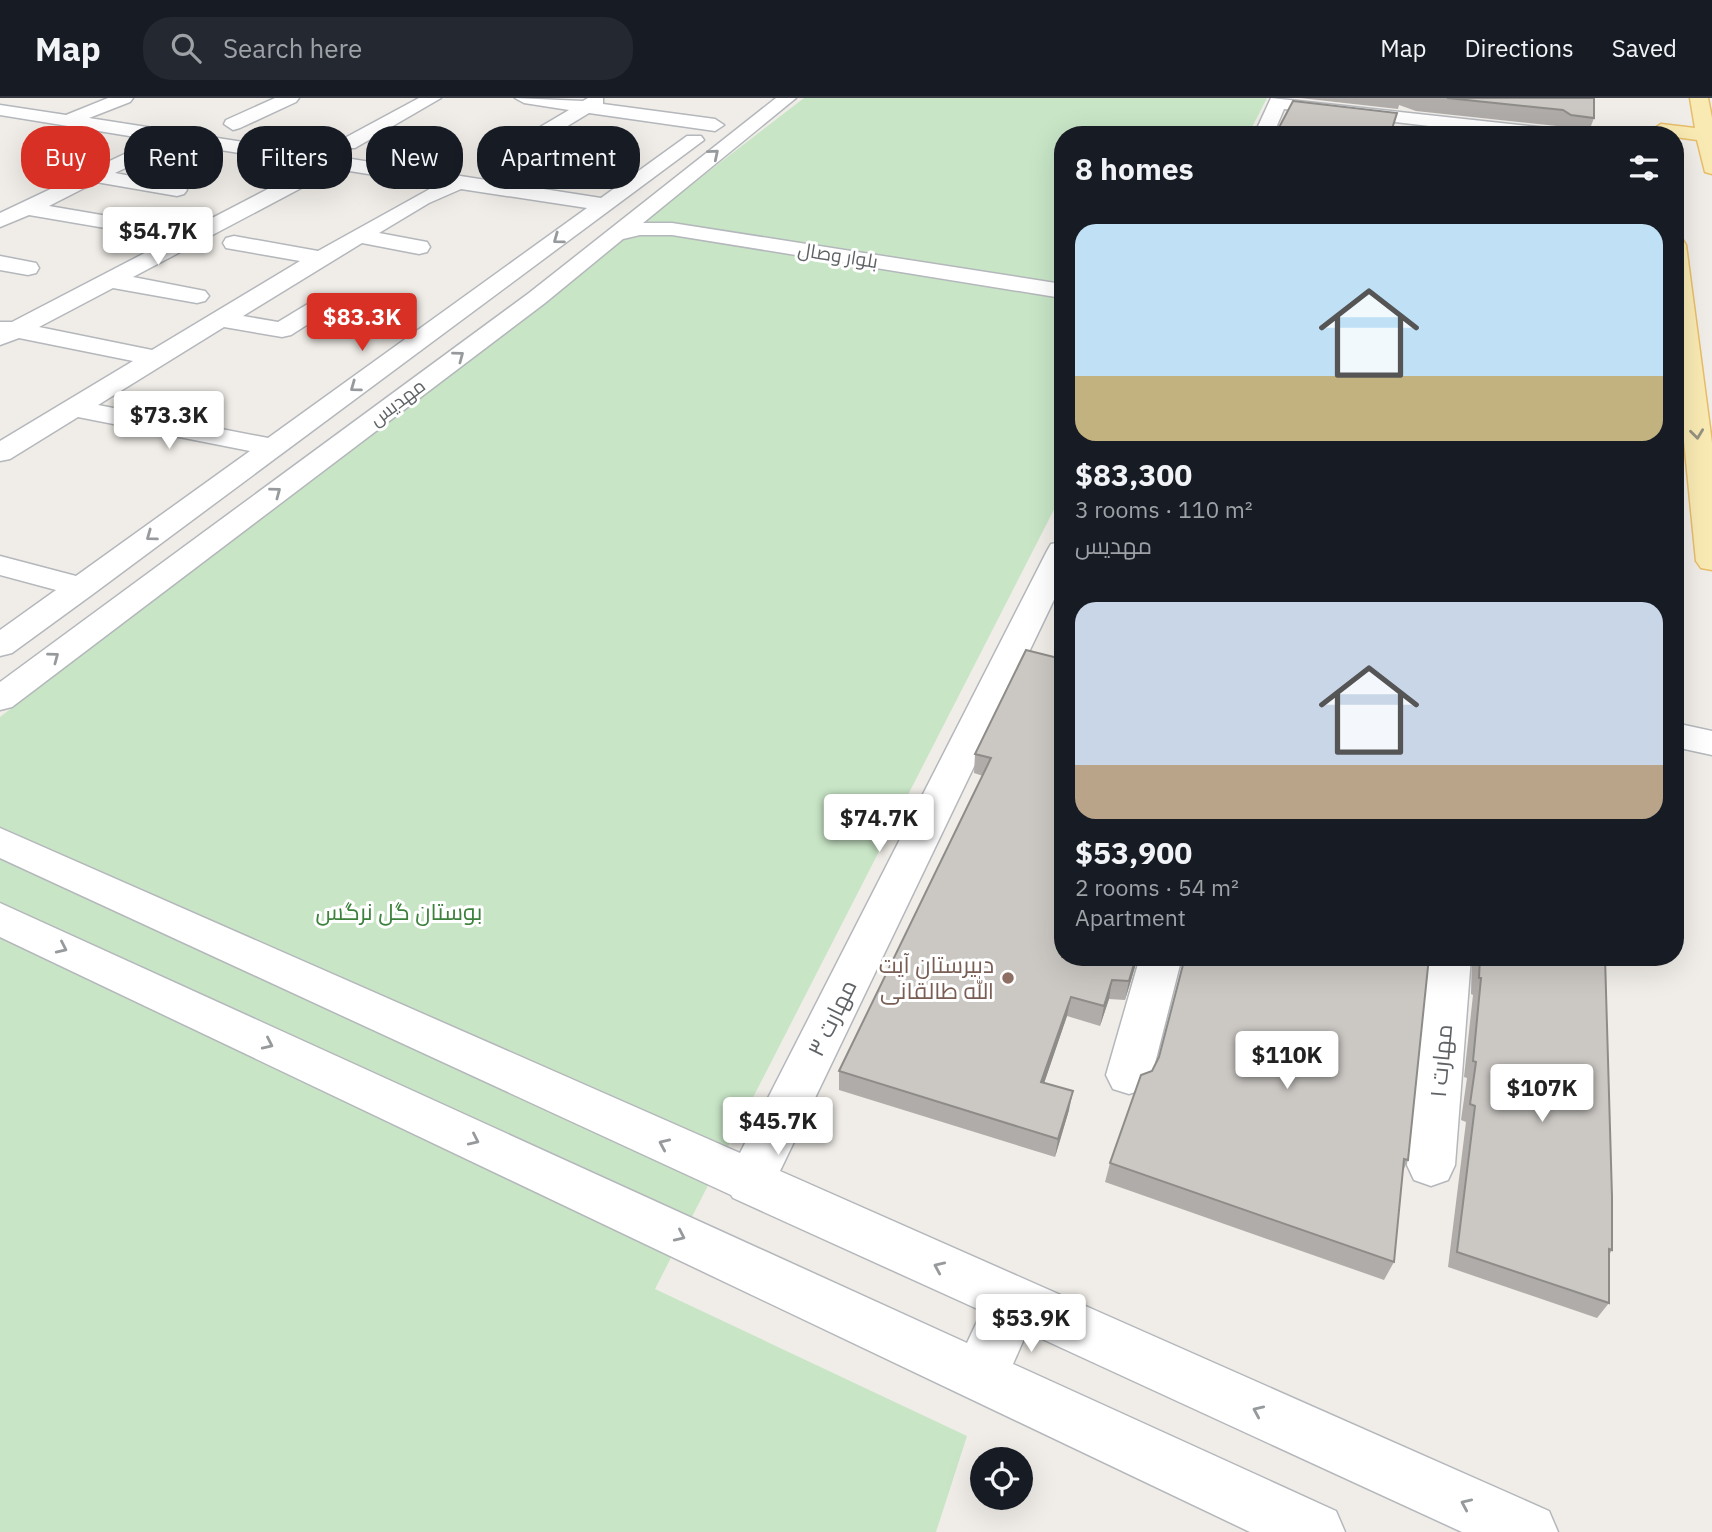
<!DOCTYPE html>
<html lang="en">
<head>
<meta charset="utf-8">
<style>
  body { margin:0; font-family:"IBM Plex Sans",Cairo,sans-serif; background:#242831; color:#f1f3f6; height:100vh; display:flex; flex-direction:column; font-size:26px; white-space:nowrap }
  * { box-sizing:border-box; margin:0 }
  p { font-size:23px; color:#9ea1a6 }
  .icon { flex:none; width:38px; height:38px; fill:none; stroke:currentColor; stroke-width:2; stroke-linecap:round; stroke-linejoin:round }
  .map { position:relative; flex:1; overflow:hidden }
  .drawer { position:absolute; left:1054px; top:28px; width:630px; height:840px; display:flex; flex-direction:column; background:#171b24; border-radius:28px; box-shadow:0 7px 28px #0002 }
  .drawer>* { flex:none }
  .banner { position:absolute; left:21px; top:28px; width:665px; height:63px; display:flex; gap:14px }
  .controls { position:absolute; left:970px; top:1349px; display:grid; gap:14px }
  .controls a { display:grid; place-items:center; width:63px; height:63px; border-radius:50%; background:#171b24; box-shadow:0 7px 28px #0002; font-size:35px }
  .price { position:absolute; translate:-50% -60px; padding:0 16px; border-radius:7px; background:#fff; color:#222; font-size:23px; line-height:46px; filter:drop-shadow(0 2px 4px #0008) }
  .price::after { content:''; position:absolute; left:50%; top:42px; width:21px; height:16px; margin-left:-10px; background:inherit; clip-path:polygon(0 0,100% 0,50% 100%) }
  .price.selected { background:#d93025; color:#fff }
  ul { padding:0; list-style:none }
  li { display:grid; align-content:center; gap:14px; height:371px; padding:0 21px }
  li span { display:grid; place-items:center; height:217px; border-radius:21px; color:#555 }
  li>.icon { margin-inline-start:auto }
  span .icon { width:126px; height:126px; fill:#fffc; stroke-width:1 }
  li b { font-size:30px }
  h2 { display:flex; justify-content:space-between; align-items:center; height:84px; padding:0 21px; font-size:30px }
  .pill { padding:0 24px; border-radius:28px; background:#171b24; box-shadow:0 7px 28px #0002; font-size:24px; line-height:63px }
  .pill.selected { background:#d93025; color:#fff }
  header { display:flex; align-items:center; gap:42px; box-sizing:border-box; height:98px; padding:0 35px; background:#171b24; border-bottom:2px solid #363941 }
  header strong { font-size:33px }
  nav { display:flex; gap:38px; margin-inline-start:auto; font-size:24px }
  .search { width:490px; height:63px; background:#242831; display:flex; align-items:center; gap:18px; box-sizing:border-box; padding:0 24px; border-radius:28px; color:#9ea1a6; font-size:26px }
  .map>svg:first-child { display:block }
</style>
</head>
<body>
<header>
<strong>Map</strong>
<div class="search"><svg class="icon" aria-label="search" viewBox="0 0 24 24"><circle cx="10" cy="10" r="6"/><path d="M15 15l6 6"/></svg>Search here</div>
<nav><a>Map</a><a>Directions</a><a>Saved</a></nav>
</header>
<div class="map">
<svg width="1712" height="1434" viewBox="0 0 1712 1434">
  <rect width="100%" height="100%" fill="#f0ede8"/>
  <path fill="#c8e5c6" d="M 804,0 L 1267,0 L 1248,37 L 1062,37 L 1062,396 L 655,1191 L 967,1338 L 936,1434 L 0,1434 L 0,619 Z"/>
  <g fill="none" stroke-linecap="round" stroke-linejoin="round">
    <defs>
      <path id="minor" d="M 108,0 L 133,0 L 130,4 L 89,20 L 601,100 L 687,38 L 701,38 L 704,42 L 93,496 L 12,555 L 0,558 L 0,532 L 56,492 L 0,477 L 0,458 L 76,478 L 250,353 L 78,319 L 10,361 L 0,363 L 0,343 L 133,263 L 19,240 L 0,247 L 0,224 L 12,224 L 314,67 L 177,45 L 115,75 L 184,88 L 187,92 L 184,96 L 177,98 L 96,84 L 49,108 L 125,121 L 128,126 L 125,131 L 117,132 L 29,117 L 0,129 L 0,115 L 154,42 L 0,17 L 0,7 L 66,17 ZM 337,71 L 437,87 L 318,153 L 234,138 L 226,140 L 223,145 L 226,150 L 300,163 L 152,252 L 39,229 L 113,190 L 197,205 L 205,203 L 209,198 L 205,193 L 133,179 ZM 461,91 L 587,110 L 268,340 L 98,307 L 224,229 L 282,239 L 291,237 L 327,214 L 331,209 L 327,204 L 311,204 L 278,224 L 243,218 L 362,145 L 419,156 L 427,154 L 430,149 L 427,144 L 379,135 L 429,105 Z
        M 275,0 L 299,0 L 296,4 L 240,30 L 233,32 L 224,26 L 226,22 Z
        M 419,0 L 441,0 L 355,50 L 341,50 L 338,46 L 341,42 Z
        M 515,0 L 583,3 L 588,0 L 603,0 L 603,6 L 715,21 L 724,27 L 715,33 L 589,15 L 500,69 L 486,69 L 483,65 L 486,61 L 569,12 L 524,5 Z
        M 776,0 L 796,0 L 643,125 L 672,125 L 1062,186 L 1062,200 L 672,137 L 640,137 L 623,141 L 545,205 L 12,609 L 0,612 L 0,584 L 529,195 Z
        M 1271,0 L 1557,31 L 1566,37 L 1506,37 L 1284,11 L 1273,37 L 1254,37 Z
        M 0,158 L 36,165 L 39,170 L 36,175 L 28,177 L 0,172 Z
        M 1062,444 L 1062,485 L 780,1073 L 1549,1413 L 1558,1434 L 1462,1434 L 1027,1234 L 1013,1266 L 1336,1413 L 1345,1434 L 1250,1434 L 0,839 L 0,805 L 967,1245 L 982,1213 L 733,1100 L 731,1097 L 0,760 L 0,730 L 740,1055 L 1047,453 L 1051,446 Z
        M 1675,625 L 1712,633 L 1712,657 L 1675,649 Z
        M 1140,859 L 1182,859 L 1152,977 L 1145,991 L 1129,996 L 1113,991 L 1106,977 Z
        M 1429,859 L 1471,859 L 1455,1067 L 1448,1082 L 1431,1088 L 1414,1082 L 1407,1067 Z"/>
      <path id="major" d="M 1690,0 L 1708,0 L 1712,20 L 1712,76 L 1705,74 L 1697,42 L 1675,39 L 1675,37 L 1658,37 L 1652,32 L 1661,26 L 1695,30 Z
        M 1675,140 L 1683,142 L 1686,147 L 1712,345 L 1712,472 L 1701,470 L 1696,463 L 1675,252 Z"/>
    </defs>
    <use href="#minor" stroke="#b4b7bb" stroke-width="3"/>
    <use href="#major" stroke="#e7bd69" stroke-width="3"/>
    <use href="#minor" fill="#fff" fill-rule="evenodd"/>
    <use href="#major" fill="#f9eab3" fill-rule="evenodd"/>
  </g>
  <path fill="#afaca9" d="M 1300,0 L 1594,0 L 1594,20 L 1588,36 L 1565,33 L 1557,28 L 1416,13 L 1399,7 L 1398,11 Z
    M 1026,552 L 1062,859 L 1138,859 L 1125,902 L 1109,901 L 1100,928 L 1067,918 L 1044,985 L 1069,1012 L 1055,1059 L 839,992 L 839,973 L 983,678 L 974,675 L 975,656 Z
    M 1472,859 L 1605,859 L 1612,1152 L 1609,1157 L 1609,1205 L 1597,1220 L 1448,1169 L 1466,1024 L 1461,1022 L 1467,980 L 1464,979 L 1473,897 L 1471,896 Z
    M 1159,959 L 1408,1062 L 1403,1073 L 1394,1164 L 1384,1182 L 1105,1084 L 1110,1065 Z"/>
  <path fill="#8e8c89" d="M 1136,859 L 1138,859 L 1125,902 L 1129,883 Z
    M 1112,882 L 1109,901 L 1100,928 L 1104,908 Z
    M 1071,899 L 1067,918 L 1038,1003 L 1041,984 Z
    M 1073,993 L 1069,1012 L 1055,1059 L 1058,1041 Z"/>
  <path fill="#cbc8c4" stroke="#8e8c89" stroke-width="2" d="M 1447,0 L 1594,0 L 1594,20 L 1571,17 L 1563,12 Z
    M 1293,3 L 1397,15 L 1390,37 L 1275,37 Z
    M 1026,552 L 1062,561 L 1062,859 L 1136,859 L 1129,883 L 1112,882 L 1104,908 L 1071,899 L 1041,984 L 1073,993 L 1058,1041 L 839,973 L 991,660 L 975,656 Z
    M 1185,859 L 1429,859 L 1408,1062 L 1404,1061 L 1394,1164 L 1110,1065 L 1141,977 L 1152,973 L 1159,959 Z
    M 1480,859 L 1605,859 L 1612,1099 L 1612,1152 L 1609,1151 L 1609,1205 L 1457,1154 L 1475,1008 L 1470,1006 L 1476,964 L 1473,963 L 1481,880 L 1479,880 Z"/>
  <defs><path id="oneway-chevron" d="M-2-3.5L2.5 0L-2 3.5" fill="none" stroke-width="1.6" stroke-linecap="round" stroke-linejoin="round" transform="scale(1.75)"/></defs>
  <g stroke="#979a9c">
    <use href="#oneway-chevron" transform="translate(714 56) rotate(-40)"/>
    <use href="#oneway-chevron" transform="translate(558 141) rotate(144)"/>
    <use href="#oneway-chevron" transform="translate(459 258) rotate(-37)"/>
    <use href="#oneway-chevron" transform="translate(355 289) rotate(144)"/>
    <use href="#oneway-chevron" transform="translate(276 394) rotate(-37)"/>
    <use href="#oneway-chevron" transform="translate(151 438) rotate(144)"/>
    <use href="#oneway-chevron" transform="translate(54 559) rotate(-37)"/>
    <use href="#oneway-chevron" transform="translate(62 850) rotate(25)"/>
    <use href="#oneway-chevron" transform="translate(268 946) rotate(25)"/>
    <use href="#oneway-chevron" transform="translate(474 1042) rotate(25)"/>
    <use href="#oneway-chevron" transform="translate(664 1046) rotate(-156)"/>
    <use href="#oneway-chevron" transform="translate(680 1138) rotate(25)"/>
    <use href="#oneway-chevron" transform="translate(939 1169) rotate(-156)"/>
    <use href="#oneway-chevron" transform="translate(1258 1313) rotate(-156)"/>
    <use href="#oneway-chevron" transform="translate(1466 1406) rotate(-156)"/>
  </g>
  <use stroke="#959281" href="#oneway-chevron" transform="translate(1697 336) rotate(83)"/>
  <circle fill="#8d6e63" stroke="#fff" stroke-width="2.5" cx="1008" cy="880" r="7"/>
  <g text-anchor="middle" stroke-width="6" stroke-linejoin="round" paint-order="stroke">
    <g font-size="19" fill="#5f6366" stroke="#fff">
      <text transform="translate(838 157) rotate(9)" y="7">بلوار وصال</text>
      <text transform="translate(397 304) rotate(-37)" y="7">مهدیس</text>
    </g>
    <g font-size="23" fill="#3c813c" stroke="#fff">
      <text x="399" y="822">بوستان گل نرگس</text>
    </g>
    <g font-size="23" fill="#785e54" stroke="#fff" text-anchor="end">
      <text x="994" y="875">دبیرستان آیت<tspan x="994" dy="26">الله طالقانی</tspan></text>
    </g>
    <g font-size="23" fill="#5f6366" stroke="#fff">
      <text transform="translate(832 920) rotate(-64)" y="8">مهارت ۳</text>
      <text transform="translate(1441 963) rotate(-85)" y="8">مهارت ۱</text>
    </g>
  </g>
</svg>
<div class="controls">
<a><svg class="icon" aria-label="locate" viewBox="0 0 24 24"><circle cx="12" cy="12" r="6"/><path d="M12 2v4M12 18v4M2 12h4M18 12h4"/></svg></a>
</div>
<b class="price" style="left:158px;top:169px">$54.7K</b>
<b class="price selected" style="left:362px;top:255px">$83.3K</b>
<b class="price" style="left:169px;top:353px">$73.3K</b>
<b class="price" style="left:879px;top:756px">$74.7K</b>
<b class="price" style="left:1287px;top:993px">$110K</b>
<b class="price" style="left:1542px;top:1026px">$107K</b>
<b class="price" style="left:778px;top:1059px">$45.7K</b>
<b class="price" style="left:1031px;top:1256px">$53.9K</b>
<div class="banner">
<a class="pill selected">Buy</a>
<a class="pill">Rent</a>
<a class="pill">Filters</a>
<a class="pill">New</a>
<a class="pill">Apartment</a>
</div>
<section class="drawer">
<h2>8 homes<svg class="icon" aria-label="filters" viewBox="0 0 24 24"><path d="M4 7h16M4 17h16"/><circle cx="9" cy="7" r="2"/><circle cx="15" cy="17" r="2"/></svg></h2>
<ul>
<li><span style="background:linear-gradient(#bfe0f5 70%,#c2b280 0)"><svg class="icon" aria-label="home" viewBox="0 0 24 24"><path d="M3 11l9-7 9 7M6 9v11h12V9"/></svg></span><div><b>$83,300</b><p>3 rooms · 110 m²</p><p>مهدیس</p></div></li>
<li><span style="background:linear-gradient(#c9d6e8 75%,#b9a48a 0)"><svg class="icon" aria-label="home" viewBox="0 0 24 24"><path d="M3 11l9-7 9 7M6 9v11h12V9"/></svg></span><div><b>$53,900</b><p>2 rooms · 54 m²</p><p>Apartment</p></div></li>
</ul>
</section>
</div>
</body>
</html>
